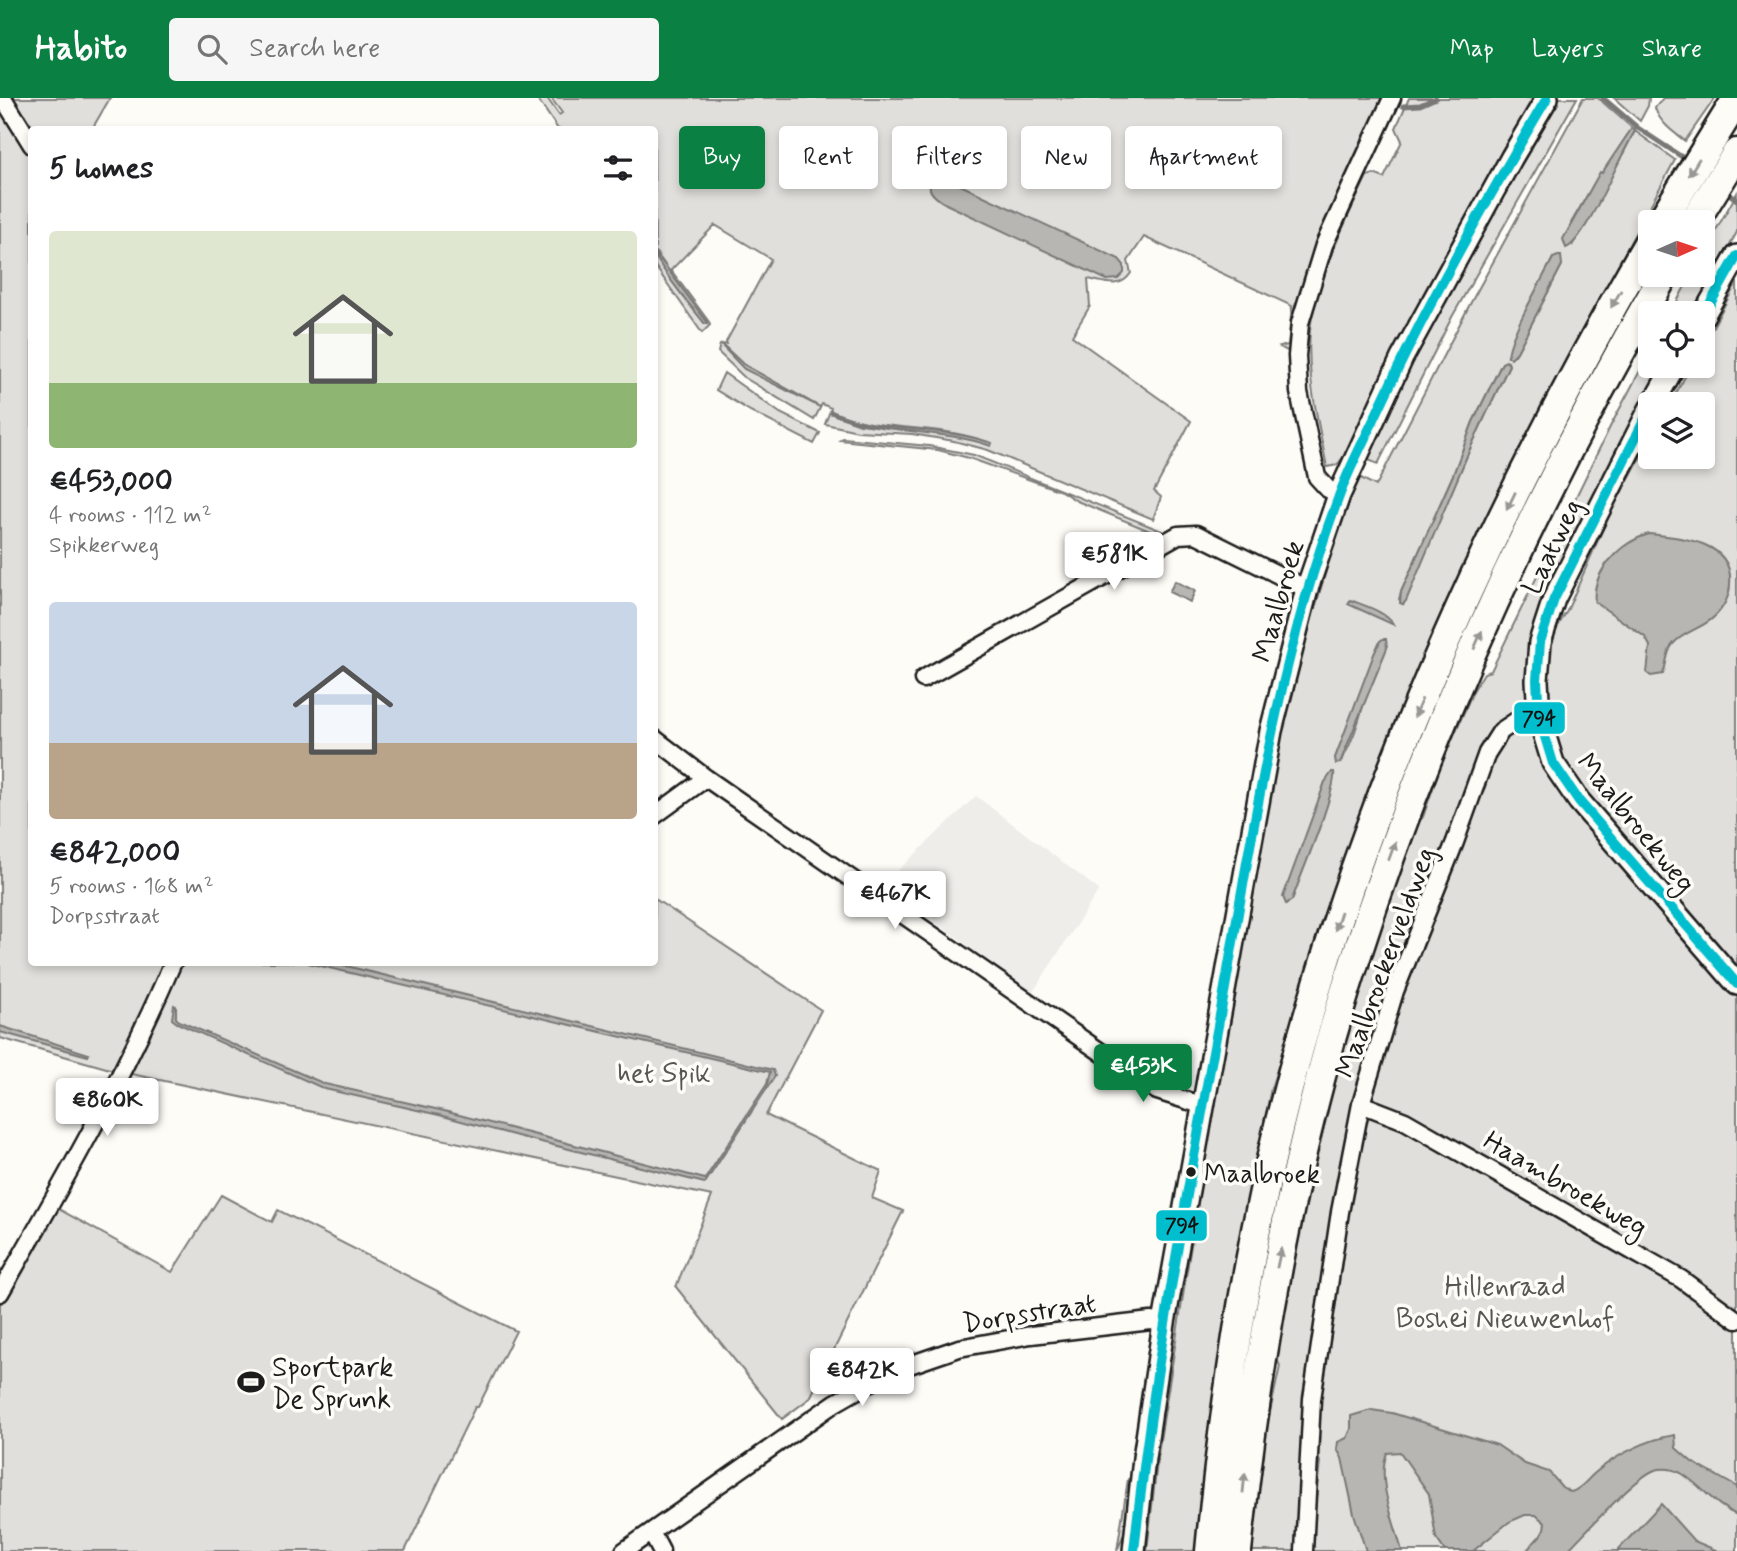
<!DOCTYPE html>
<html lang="en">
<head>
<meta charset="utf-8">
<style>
  body { margin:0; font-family:Mynerve,sans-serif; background:#f6f6f6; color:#202124; height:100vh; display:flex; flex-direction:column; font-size:26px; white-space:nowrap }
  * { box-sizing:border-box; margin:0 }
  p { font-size:23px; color:#757577 }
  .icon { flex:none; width:38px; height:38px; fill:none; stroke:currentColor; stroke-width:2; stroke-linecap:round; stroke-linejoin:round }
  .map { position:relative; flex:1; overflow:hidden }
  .drawer { position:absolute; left:28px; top:28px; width:630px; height:840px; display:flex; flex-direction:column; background:#fff; border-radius:7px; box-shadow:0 4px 10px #0003 }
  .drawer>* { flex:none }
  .banner { position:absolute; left:679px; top:28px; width:665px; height:63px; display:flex; gap:14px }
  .needle { width:46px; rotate:87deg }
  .controls { position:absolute; left:1638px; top:112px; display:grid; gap:14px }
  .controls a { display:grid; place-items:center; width:77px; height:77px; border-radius:7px; background:#fff; box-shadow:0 4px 10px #0003; font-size:35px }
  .price { position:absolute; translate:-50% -60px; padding:0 16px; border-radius:7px; background:#fff; color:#222; font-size:23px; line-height:46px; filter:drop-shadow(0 2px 4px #0008) }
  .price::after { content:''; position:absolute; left:50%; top:42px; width:21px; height:16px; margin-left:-10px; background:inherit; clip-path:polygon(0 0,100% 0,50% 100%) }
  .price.current { background:#0b8043; color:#fff }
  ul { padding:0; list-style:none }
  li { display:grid; align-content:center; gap:14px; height:371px; padding:0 21px }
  li span { display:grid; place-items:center; height:217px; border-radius:7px; color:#555 }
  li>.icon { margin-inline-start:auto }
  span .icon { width:126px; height:126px; fill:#fffc; stroke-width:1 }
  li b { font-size:30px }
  h2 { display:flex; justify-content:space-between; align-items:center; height:84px; padding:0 21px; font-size:30px }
  .pill { padding:0 24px; border-radius:7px; background:#fff; box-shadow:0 4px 10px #0003; font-size:24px; line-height:63px }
  .pill.current { background:#0b8043; color:#fff }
  header { display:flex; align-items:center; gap:42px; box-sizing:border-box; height:98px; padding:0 35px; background:#0b8043; color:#fff }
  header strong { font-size:33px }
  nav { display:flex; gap:38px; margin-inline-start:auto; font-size:24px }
  .search { width:490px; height:63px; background:#f6f6f6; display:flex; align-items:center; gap:18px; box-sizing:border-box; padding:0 24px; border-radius:7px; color:#757577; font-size:26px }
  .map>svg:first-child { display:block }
</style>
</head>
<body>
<header>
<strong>Habito</strong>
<div class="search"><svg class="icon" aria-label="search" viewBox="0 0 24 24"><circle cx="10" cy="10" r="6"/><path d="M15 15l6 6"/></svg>Search here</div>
<nav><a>Map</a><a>Layers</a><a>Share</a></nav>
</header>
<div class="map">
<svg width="1737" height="1453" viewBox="0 0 1737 1453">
  <rect width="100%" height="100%" fill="#fdfcf7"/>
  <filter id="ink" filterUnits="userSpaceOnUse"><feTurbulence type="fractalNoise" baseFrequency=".0143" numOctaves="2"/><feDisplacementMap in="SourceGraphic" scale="14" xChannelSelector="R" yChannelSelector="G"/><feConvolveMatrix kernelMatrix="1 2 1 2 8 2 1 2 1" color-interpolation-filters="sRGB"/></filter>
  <g filter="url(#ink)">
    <path fill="#eeede9" d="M 976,698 L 1099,792 L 1031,897 L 959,841 L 882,788 Z"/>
    <path fill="#e0dfdb" stroke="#7e7e7c" stroke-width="2" fill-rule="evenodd" d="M 12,0 L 110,0 L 92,31 L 32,32 Z
      M 537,0 L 547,0 L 559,17 L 562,15 L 551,0 L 1387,0 L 1291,255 L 1280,249 L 1288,247 L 1292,208 L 1144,139 L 1128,163 L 1131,175 C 1120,192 1105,184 1088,181 L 1090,208 L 1072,238 L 1191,323 L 1154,393 L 1161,399 L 1153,421 L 988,352 L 954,343 L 912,336 L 858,333 L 825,326 L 831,310 L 822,306 L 814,322 L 745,280 L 718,254 L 720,247 L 727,246 L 726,244 L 771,161 L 715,127 L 671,172 L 709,224 L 710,227 L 702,235 L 655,168 L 655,158 L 705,226 L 707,226 L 655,153 L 654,32 L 558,31 ZM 831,313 C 882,336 941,324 992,346 L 952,337 L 860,326 L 830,315 Z
      M 1409,0 L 1535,0 C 1465,116 1401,235 1344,358 L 1337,367 L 1327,369 C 1318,323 1303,265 1312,219 C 1322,171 1346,122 1367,78 L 1374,76 L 1384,80 L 1402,43 L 1396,30 Z
      M 1558,0 L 1577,0 L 1452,219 L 1378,366 L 1366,361 L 1447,188 Z
      M 1583,0 L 1598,0 L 1632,30 L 1602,75 L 1600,75 L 1571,125 L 1573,146 L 1596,107 L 1635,33 L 1675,62 L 1554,285 L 1424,557 L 1356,732 L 1271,990 L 1213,1297 L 1200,1453 L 1147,1453 L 1158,1355 L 1209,1034 L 1283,620 L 1335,442 L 1359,379 L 1376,388 L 1469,208 ZM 1553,160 L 1562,167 L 1517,254 L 1515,257 L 1508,258 L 1515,236 ZM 1508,264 L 1509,267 L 1469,353 L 1403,506 L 1399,501 L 1401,494 L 1453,377 L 1473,324 L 1502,265 ZM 1380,543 C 1370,579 1360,634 1340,665 L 1335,660 ZM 1325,684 L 1327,706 L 1292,802 L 1315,714 Z
      M 1614,0 L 1649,0 L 1648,8 L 1640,23 Z
      M 1663,0 L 1715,0 L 1685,43 C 1673,34 1660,25 1655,10 Z
      M 0,8 L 32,58 L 32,864 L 654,864 L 655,801 L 821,912 L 766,1017 L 881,1073 L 872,1100 L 903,1113 L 810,1300 L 782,1321 L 676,1189 L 712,1098 L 117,973 L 0,940 Z
      M 1737,95 L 1737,134 L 1694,215 L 1671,215 L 1691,177 L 1703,177 L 1703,155 Z
      M 1737,184 L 1737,1453 L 1310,1453 L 1320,1364 L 1310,1340 L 1298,1453 L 1252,1453 L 1254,1408 L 1259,1365 L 1280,1268 L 1265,1232 L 1336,821 L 1423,719 L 1440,670 L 1473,593 L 1484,575 L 1491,573 L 1610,329 L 1650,254 L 1650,268 L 1667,268 L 1534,568 L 1567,513 L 1609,417 L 1650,342 L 1650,359 L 1703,359 L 1703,306 L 1670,306 L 1691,268 L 1703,268 L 1703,247 Z
      M 724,275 L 780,315 L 820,335 L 814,346 L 750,313 L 716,292 Z
      M 843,340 L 929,348 L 974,357 L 1162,433 L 1165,441 L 1121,465 L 1113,462 L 1121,458 L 1124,462 L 1159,442 L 1160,437 L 1077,403 L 1061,393 L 969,360 L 938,352 L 840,342 Z
      M 221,1097 L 272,1124 L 278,1112 L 516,1233 L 478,1309 L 475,1309 L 405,1453 L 0,1453 L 0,1204 L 56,1102 L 57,1110 L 172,1174 Z
      M 1133,1380 L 1128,1426 L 1117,1453 L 1128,1381 Z"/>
    <path fill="#b7b6b2" stroke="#797876" stroke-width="2" d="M 1632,30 L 1635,33 C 1621,54 1586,143 1566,150 L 1563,141 L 1600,74 L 1602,75 Z
      M 936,78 L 941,78 L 1119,161 L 1124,167 L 1124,175 L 1118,181 L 1107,182 L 946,106 C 934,99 922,90 936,78 Z
      M 654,153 L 707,224 L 707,226 L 705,226 C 694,212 656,167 654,153 Z
      M 1558,158 L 1561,158 L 1562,167 L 1517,254 L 1511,260 L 1508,258 C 1510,236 1542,182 1553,160 Z
      M 723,247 L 743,266 L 820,309 L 744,271 L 723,249 Z
      M 1506,263 L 1509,267 L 1469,353 L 1406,503 L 1403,506 L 1400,505 L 1401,494 L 1453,377 L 1473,324 L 1502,265 Z
      M 831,313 C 881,336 940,327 992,345 L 991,348 C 939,330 881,337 830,315 Z
      M 1649,436 C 1680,439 1734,443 1730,486 C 1730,498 1723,511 1714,519 C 1703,530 1683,534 1673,546 C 1666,554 1667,566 1663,576 L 1651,578 L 1647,575 L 1650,548 L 1645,539 L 1595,504 C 1591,474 1621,444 1649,436 Z
      M 1175,483 L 1195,493 L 1190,504 L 1169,494 Z
      M 1350,502 C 1365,508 1385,513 1394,527 L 1348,506 Z
      M 1383,541 L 1386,541 L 1387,550 L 1340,665 L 1336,666 L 1335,660 L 1374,556 L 1380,543 Z
      M 1332,674 L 1334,674 C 1337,692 1300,779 1292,802 L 1286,806 L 1283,799 L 1325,684 Z
      M 308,865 L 334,865 L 773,972 L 775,978 L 705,1085 L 521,1039 L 439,1017 L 325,991 L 177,925 L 172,921 L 174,907 L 176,908 L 176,920 L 179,923 L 325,986 L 440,1012 L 705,1081 L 767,986 L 770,974 Z
      M 0,928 L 89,956 L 88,958 L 0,934 Z
      M 1371,1312 L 1392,1315 L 1497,1347 L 1525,1366 L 1549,1374 L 1562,1389 L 1571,1394 C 1583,1390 1586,1382 1596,1374 C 1616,1357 1648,1341 1675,1337 L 1676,1350 L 1692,1364 L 1737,1389 L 1737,1417 C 1715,1408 1701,1387 1681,1375 C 1673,1371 1663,1370 1655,1372 C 1635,1379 1584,1436 1567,1453 L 1526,1453 L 1540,1438 L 1544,1431 L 1545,1425 L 1536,1417 L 1525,1417 L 1509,1424 L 1473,1453 L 1445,1453 L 1436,1440 L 1429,1396 L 1400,1354 L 1387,1355 C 1376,1382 1395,1426 1402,1453 L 1366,1453 L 1354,1416 L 1342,1360 L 1337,1351 L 1338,1344 L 1347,1340 L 1351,1331 L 1351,1318 Z
      M 1661,1406 L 1694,1443 L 1718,1453 L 1617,1453 Z"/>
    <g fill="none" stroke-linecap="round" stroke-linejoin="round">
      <path stroke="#797876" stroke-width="5" d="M 1603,0 L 1638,30 L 1688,63
        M 1403,8 L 1420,7 L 1436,0
        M 1723,91 L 1737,102"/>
      <defs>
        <path id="street" d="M 3,0 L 32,47
          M 1339,397 L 1328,391 L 1317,379 L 1299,294 L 1297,258 L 1300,225 L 1324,147 L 1392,0
          M 923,581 L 1178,437 L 1196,436 L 1307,491
          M 654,640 L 706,680 L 1157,993 L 1204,1008
          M 654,718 L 706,680
          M 1361,1006 L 1405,1023 L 1681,1181 L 1737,1222
          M 0,1195 C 62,1087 124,979 173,864
          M 651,1434 L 661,1453
          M 624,1453 L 835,1305 L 889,1274 L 959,1250 L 1031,1237 L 1151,1223 L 1164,1225
          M 1304,1453 L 1312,1301 L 1340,1114 L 1361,1006 L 1395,893 L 1455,744 L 1487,655 L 1501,633 L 1516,623 L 1539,619"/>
        <path id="secondary" d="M 1703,218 L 1737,158
          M 1653,306 L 1674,268
          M 1650,311 L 1554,501 L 1540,544 L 1537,582 L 1539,619 L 1553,665 L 1579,703 L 1737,886
          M 1134,1453 L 1144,1360 L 1164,1225 L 1271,633 L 1307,491 L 1339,397 L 1402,260 L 1512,59 L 1547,0"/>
        <path id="highway" d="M 1661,124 L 1737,1
          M 1694,124 L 1737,55
          M 1210,1453 C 1222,1327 1240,1203 1267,1079 C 1340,749 1481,434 1650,142
          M 1237,1453 C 1258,1252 1293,1052 1356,859 C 1432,622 1539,392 1664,177"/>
      </defs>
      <use href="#street" stroke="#1c1c1c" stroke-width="21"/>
      <use href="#secondary" stroke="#1c1c1c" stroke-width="26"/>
      <use href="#highway" stroke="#1c1c1c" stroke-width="33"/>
      <use href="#street" stroke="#fdfcf7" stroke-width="16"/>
      <use href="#secondary" stroke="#fdfcf7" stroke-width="21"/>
      <use href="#highway" stroke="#fdfcf7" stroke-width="28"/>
      <defs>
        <path id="bus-1" d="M 1703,218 L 1737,158
          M 1650,311 L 1554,501 L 1540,544 L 1537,582 L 1539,619 L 1553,665 L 1579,703 L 1737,886
          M 1134,1453 C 1154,1267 1189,1084 1223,901 C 1253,732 1278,562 1338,401 C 1348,372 1363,345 1376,317 C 1426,208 1486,103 1547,0"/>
      </defs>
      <use href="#bus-1" stroke="#fdfcf7" stroke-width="16"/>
      <use href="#bus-1" stroke="#00becd" stroke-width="10"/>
    </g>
    <defs><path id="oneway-solid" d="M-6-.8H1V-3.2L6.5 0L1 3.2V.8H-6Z" transform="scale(1.75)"/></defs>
    <g fill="#989794">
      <use href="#oneway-solid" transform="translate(1694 69) rotate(122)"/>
      <use href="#oneway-solid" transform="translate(1616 201) rotate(120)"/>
      <use href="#oneway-solid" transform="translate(1511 403) rotate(116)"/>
      <use href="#oneway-solid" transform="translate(1478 542) rotate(-66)"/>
      <use href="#oneway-solid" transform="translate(1418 610) rotate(113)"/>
      <use href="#oneway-solid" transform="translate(1392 753) rotate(-70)"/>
      <use href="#oneway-solid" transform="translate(1338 823) rotate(108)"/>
      <use href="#oneway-solid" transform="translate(1279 1160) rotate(-78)"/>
      <use href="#oneway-solid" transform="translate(1244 1385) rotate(-84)"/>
    </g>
  </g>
  <defs>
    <symbol id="stadium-bare" viewBox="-9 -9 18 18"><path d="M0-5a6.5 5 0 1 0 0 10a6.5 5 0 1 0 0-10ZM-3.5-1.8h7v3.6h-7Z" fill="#1c1c1c" stroke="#fdfcf7" stroke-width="2.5" paint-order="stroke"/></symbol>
  </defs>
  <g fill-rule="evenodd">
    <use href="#stadium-bare" x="232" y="1265" width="38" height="38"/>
  </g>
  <circle fill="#1c1c1c" stroke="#fdfcf7" stroke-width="2.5" cx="1191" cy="1074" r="6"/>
  <g text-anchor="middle" stroke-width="7" stroke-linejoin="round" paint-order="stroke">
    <g font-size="26" fill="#1c1c1c" stroke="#fdfcf7" text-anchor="start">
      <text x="1204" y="1084">Maalbroek</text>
    </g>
    <g font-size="28" fill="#1c1c1c" stroke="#fdfcf7">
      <text transform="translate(1551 448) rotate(-64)" y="10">Laatweg</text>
      <text transform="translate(1277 503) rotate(-74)" y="10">Maalbroek</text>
      <text transform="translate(1637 724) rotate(51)" y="10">Maalbroekweg</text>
      <text transform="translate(1384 864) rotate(-70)" y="10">Maalbroekerveldweg</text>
      <text transform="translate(1566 1085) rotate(30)" y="10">Haambroekweg</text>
      <text transform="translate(1029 1214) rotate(-9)" y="10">Dorpsstraat</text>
    </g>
    <g font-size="28" fill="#575655" stroke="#fdfcf7">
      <text x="664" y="984">het Spik</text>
      <text x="1505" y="1197">Hillenraad<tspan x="1505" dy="32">Boshei Nieuwenhof</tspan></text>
    </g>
    <g font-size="28" fill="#1c1c1c" stroke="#fdfcf7" text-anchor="start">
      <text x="272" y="1278">Sportpark<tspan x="272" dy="32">De Sprunk</tspan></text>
    </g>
  </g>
  <g stroke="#fdfcf7" stroke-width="2.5">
    <rect x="1513" y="603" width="53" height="34" rx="7" fill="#00becd"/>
    <rect x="1155" y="1111" width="53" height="33" rx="7" fill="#00becd"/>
  </g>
  <g font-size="19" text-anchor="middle" font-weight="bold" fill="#111">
    <text x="1539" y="627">794</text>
    <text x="1182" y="1134">794</text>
  </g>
</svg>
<div class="controls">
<a><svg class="needle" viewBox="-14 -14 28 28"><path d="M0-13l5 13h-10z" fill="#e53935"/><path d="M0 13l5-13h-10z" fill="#757577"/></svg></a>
<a><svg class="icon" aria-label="locate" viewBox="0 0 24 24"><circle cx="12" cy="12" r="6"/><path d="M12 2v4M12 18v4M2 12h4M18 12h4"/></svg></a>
<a><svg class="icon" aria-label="layers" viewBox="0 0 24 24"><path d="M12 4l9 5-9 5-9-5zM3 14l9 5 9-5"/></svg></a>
</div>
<b class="price" style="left:1114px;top:494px">€581K</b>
<b class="price" style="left:895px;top:833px">€467K</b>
<b class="price current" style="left:1143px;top:1006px">€453K</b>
<b class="price" style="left:107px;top:1040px">€860K</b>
<b class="price" style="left:862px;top:1310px">€842K</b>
<div class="banner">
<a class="pill current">Buy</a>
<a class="pill">Rent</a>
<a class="pill">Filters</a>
<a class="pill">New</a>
<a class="pill">Apartment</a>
</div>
<section class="drawer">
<h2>5 homes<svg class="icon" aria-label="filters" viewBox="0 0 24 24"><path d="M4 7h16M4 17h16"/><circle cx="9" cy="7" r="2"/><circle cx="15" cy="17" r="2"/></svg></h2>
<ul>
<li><span style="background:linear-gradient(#dfe7d0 70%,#8fb573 0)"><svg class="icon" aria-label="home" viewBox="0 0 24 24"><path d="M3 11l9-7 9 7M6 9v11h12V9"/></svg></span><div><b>€453,000</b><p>4 rooms · 112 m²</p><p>Spikkerweg</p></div></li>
<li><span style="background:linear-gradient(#c9d6e8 65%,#b9a48a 0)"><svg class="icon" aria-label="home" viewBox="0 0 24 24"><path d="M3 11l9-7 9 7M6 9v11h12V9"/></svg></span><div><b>€842,000</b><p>5 rooms · 168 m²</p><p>Dorpsstraat</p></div></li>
</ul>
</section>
</div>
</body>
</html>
